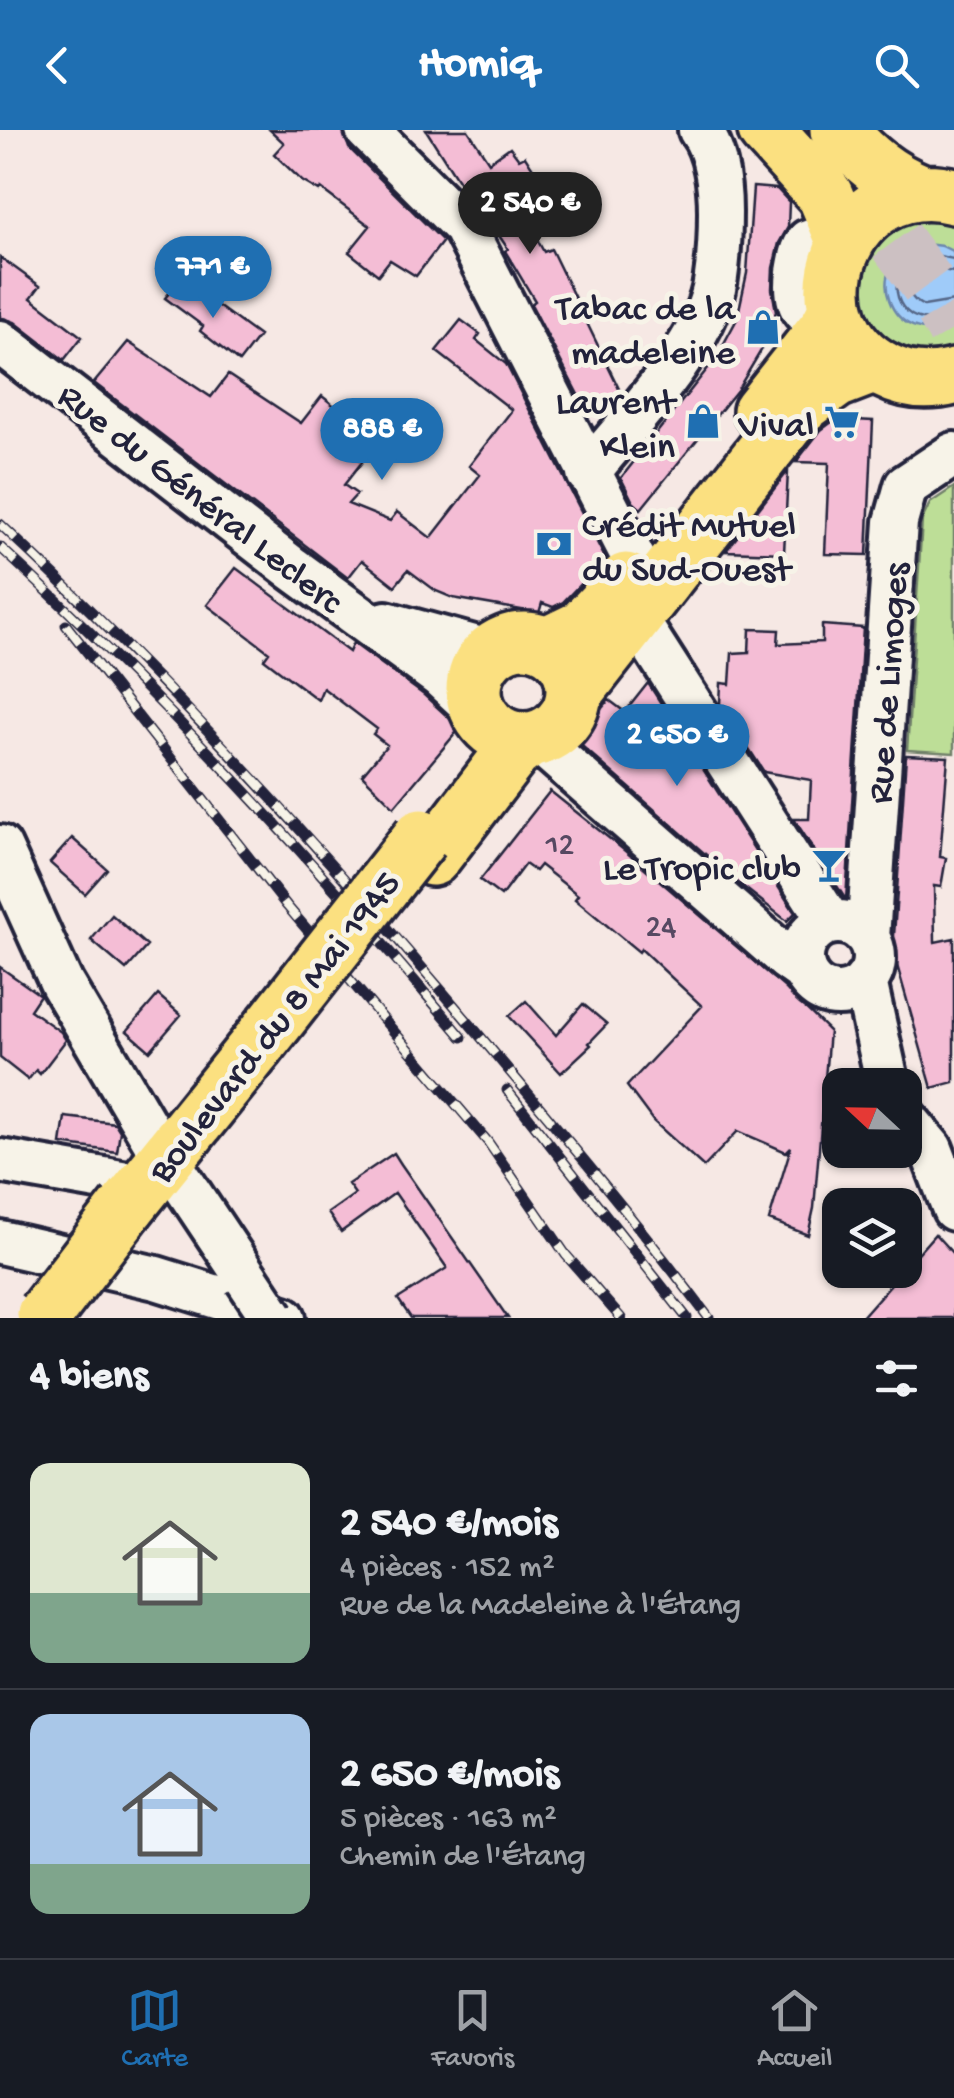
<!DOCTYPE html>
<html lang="fr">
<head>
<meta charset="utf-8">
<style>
  body { margin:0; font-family:"Gochi Hand",sans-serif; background:#242831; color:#f1f3f6; height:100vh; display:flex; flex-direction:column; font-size:38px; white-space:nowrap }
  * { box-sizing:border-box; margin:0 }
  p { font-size:32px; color:#9ea1a6 }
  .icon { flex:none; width:55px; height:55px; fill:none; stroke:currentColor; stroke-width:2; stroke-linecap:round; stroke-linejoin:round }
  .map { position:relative; height:1188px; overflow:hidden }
  .drawer { display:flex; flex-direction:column; background:#171b24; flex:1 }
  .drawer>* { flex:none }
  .needle { width:65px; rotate:292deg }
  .tools { position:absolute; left:822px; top:938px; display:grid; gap:20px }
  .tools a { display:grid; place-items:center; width:100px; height:100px; border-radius:20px; background:#171b24; box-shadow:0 2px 8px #0004; font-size:50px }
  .price { position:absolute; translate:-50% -85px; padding:0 22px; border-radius:35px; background:#1f6fb2; color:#fff; font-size:32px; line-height:65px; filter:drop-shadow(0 2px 5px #0008) }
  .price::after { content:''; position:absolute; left:50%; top:60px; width:30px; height:22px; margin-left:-15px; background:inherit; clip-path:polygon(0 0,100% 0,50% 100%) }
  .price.current { background:#222; color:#fff }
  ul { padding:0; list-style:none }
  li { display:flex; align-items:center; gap:30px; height:250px; padding:0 30px }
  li+li { border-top:2px solid #363941 }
  li span { display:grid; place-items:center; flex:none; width:280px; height:200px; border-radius:20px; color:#555 }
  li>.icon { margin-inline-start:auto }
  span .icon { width:120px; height:120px; fill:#fffc; stroke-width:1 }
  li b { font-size:42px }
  h2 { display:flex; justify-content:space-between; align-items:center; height:120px; padding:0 30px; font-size:42px }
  header { display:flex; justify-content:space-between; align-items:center; height:130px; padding:0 30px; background:#1f6fb2; color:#fff; font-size:45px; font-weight:800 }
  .tab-bar { display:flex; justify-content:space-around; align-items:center; height:140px; border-top:2px solid #363941; background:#171b24; font-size:28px; color:#9ea1a6 }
  .tab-bar a { display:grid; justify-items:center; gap:5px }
  .tab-bar .current { color:#1f6fb2 }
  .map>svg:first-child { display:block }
</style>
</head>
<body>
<header><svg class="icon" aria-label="back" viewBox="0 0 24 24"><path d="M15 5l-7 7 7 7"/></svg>Homiq<svg class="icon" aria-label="search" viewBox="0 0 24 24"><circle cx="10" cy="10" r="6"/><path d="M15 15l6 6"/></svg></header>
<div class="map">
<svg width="954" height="1188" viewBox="0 0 954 1188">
  <rect width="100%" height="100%" fill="#f6e8e4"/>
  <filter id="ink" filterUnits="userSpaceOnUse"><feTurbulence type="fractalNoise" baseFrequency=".01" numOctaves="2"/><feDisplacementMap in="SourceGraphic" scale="20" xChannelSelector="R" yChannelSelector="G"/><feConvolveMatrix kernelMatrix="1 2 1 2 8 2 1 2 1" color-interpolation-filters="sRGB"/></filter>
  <g filter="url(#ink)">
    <path fill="#bdde97" stroke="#708069" stroke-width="2.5" d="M 954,83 L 954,229 L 885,221 L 851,159 L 882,95 Z
      M 954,357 L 954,623 L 907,620 L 922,390 L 930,373 Z"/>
    <path fill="#9fcbf9" stroke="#6d87ad" stroke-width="2.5" d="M 926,114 L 942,116 L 954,122 L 954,191 C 891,228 854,125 926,114 Z"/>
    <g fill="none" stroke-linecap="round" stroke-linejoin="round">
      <path stroke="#546687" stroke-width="2.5" d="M 954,129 C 943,128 934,122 922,124 C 888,131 888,182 922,189 C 934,191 943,185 954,183
        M 954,142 L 924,137 C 904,146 904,167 924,176 L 954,171"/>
    </g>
    <path fill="#f4bdd5" stroke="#22223b" stroke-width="2.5" d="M 270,0 L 343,0 L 349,18 L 443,111 L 416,146 L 390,130 L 378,145 L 349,122 L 370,96 L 321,59 L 319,61 L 302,51 L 274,24 L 284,13 Z
      M 426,0 L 468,0 L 489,32 L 510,17 L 519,29 L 525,26 L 541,51 L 514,68 L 544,122 L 551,119 L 620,261 L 585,278 L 531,174 L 535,171 L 505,121 L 508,119 L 482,80 L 468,66 Z
      M 753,57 L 777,59 L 789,72 L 788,97 L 779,113 L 773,138 L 772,159 L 776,181 L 773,192 L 762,219 L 738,259 L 641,379 L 633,372 L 621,348 L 716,228 L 737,189 L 747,143 Z
      M 0,127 L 40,156 L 31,168 L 82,207 L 64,230 L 15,192 L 0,187 Z
      M 181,149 L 259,206 L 239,232 L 200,201 L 203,196 L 165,168 Z
      M 461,190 L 480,204 L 476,210 L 506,234 L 605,428 L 563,472 L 553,477 L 542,473 L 539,483 L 453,468 L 436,461 L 408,440 L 395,456 L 362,430 L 348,448 L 94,253 L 128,212 L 211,267 L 228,245 L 301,293 L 322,266 L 371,305 L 354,326 L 362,332 L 344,355 L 357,364 L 348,374 L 390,391 L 397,382 L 431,408 L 480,345 L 469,336 L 512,280 L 436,221 Z
      M 836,289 L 873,291 L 867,425 L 825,424 L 829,333 L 796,332 L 821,300 Z
      M 788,341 L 784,423 L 726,421 Z
      M 236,438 L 349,522 L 353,513 L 424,565 L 460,598 L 394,677 L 362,645 L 387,615 L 373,604 L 377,599 L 323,558 L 318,570 L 264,529 L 269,522 L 207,475 Z
      M 822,495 L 863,498 L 846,770 L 794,689 L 809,689 L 811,650 L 764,642 L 720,574 L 721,553 L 730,554 L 732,523 L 749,522 L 750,499 L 779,500 L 778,514 L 822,512 Z
      M 648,553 L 795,783 L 787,791 L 736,751 L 575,610 L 609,570 L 625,582 Z
      M 906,625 L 948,627 L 940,727 L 946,728 L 941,757 L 934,756 L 935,812 L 954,808 L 954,952 L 932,958 L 893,821 Z
      M 550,661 L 625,721 L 785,858 L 829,901 L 814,1078 L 808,1105 L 769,1090 L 791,1017 L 786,1022 L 738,1001 L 704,1037 L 653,991 L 627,956 L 702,876 L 641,819 L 639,822 L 575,769 L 578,765 L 540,735 L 535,741 L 525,734 L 501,766 L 480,750 Z
      M 72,708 L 107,739 L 85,764 L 50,733 Z
      M 112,785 L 147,816 L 126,840 L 91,810 Z
      M 0,837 L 40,865 L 30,880 L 61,902 L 66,910 L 40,944 L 36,940 L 28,950 L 0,928 Z
      M 158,865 L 181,885 L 150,921 L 127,901 Z
      M 526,871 L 556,905 L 583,874 L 607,894 L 589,913 L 591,915 L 561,943 L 509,886 Z
      M 65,987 L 115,993 L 120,1001 L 117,1022 L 61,1014 Z
      M 394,1023 L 401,1034 L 508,1188 L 411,1188 L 398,1169 L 447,1138 L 395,1063 L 341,1102 L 328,1083 L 355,1064 L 348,1054 Z
      M 935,1104 L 954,1125 L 954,1188 L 861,1188 Z"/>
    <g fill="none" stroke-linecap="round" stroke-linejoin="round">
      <path stroke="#ccc0c2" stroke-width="55" stroke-dasharray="55 28" stroke-linecap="butt" d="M 846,44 L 930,157 L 954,199"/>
      <defs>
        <path id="minor" d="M 367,0 L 464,97 L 638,437
          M 847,204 C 811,188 792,187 798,142 C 800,131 801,121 808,111 L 859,93
          M 0,212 L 292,438 L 440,546 L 479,582
          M 588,343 C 627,294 701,219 714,159 C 719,133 720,108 720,82 C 720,56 716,21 700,0
          M 635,487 L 830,792
          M 386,493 L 492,522
          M 536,609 L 786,828 L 803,840
          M 0,717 L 62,854 L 165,1029
          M802 828a36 36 0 1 1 72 0a36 36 0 1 1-72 0Z
          M 868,808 L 896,392 L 906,356 L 954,324
          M 865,851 L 888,955
          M 905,988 L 931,1019 L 954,1079
          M 0,1031 L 144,1056
          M 177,1044 L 247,1149
          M 0,1112 L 156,1148 L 284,1188"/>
        <path id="major" d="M 766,0 L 825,65 L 845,113
          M 838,0 C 864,28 886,48 921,62
          M 954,66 C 844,38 785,190 886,241 C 907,252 931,253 954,247
          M 761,281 L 828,196 L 836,180
          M474 560a50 50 0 1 1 100 0a50 50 0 1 1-100 0Z
          M 547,515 L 582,498 L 626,451
          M 575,563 L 799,277 L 836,250 L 875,235
          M 432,728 L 513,622 L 529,610
          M 127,1077 L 256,917"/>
      </defs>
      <use href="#minor" stroke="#22223b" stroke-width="50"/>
      <use href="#major" stroke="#22223b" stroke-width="62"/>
      <use href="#minor" stroke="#f7f3e8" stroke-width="42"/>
      <use href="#major" stroke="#fbe080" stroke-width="55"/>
      <defs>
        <path id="rail" d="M 0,394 C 176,558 336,734 490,918 C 565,1007 639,1095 709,1188
          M 0,417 C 165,569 318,735 462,907
          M 66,495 L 287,776 L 488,1012 L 566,1125 L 621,1188
          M 507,960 L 687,1188"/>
      </defs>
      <use href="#rail" stroke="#22223b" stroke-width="11"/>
      <use href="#rail" stroke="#f7f3e8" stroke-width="8" stroke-dasharray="22" stroke-linecap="butt"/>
      <defs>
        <path id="minor-bridge" d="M 247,1149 L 273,1188"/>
        <path id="major-bridge" d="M 256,917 L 421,707
          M 45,1184 L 127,1077"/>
      </defs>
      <use href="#minor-bridge" stroke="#22223b" stroke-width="50" stroke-linecap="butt"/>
      <use href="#major-bridge" stroke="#22223b" stroke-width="62" stroke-linecap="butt"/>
      <use href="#minor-bridge" stroke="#f7f3e8" stroke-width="42"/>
      <use href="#major-bridge" stroke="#fbe080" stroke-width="55"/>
    </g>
  </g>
  <defs>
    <symbol id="shop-bare" viewBox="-9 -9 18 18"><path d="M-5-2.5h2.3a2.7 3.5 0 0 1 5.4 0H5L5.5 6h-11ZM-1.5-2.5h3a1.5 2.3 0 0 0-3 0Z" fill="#1f6fb2" stroke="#f7f3e8" stroke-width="2.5" paint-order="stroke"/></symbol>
    <symbol id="supermarket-bare" viewBox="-9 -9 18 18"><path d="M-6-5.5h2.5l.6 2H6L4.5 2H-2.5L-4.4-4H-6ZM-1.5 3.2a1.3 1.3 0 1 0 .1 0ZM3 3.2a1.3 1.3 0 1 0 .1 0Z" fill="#1f6fb2" stroke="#f7f3e8" stroke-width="2.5" paint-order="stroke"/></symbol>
    <symbol id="bank-bare" viewBox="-9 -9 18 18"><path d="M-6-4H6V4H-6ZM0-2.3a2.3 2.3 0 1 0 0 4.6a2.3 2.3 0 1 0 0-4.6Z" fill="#1f6fb2" stroke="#f7f3e8" stroke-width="2.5" paint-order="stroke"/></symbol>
    <symbol id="bar-bare" viewBox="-9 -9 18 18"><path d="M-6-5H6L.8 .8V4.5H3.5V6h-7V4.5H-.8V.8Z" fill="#1f6fb2" stroke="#f7f3e8" stroke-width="2.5" paint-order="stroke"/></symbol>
  </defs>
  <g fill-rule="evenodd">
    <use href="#shop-bare" x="738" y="172" width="50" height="50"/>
    <use href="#shop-bare" x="678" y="266" width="50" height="50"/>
    <use href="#supermarket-bare" x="817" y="267" width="50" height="50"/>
    <use href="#bank-bare" x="529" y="389" width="50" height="50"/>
    <use href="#bar-bare" x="804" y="710" width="50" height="50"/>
  </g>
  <g text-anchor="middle" stroke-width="10" stroke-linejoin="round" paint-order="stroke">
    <g font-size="32" fill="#564962">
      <text x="560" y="723">12</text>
      <text x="661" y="805">24</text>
    </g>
    <g font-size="38" fill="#22223b" stroke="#f7f3e8" text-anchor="end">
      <text x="735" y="188">Tabac de la<tspan x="735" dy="44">madeleine</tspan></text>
      <text x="675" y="282">Laurent<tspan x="675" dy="44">Klein</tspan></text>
      <text x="814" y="305">Vival</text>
      <text x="582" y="405" text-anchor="start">Crédit Mutuel<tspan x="582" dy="44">du Sud-Ouest</tspan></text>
      <text x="801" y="748">Le Tropic club</text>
    </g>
    <g font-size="38" fill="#22223b" stroke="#f7f3e8">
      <text transform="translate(202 366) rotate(38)" y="13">Rue du Général Leclerc</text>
      <text transform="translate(885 553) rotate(-86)" y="13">Rue de Limoges</text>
      <text transform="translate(272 895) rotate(-52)" y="13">Boulevard du 8 Mai 1945</text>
    </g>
  </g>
</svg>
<div class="tools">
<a><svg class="needle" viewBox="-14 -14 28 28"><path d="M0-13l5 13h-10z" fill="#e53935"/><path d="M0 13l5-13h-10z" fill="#9ea1a6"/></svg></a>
<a><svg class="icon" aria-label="layers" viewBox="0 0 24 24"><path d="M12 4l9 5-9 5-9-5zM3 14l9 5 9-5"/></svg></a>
</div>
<b class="price current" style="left:530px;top:127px">2 540 €</b>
<b class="price" style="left:213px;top:191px">771 €</b>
<b class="price" style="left:382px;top:353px">888 €</b>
<b class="price" style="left:677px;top:659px">2 650 €</b>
</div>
<section class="drawer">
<h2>4 biens<svg class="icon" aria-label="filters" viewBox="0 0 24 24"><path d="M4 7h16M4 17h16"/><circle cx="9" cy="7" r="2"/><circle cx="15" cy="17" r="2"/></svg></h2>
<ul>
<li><span style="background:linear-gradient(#dfe7d0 65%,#7fa58c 0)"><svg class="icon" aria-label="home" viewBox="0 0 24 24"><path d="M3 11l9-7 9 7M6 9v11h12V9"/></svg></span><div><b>2 540 €/mois</b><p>4 pièces · 152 m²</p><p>Rue de la Madeleine à l'Étang</p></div></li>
<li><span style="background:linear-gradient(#a9c7e8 75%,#7fa58c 0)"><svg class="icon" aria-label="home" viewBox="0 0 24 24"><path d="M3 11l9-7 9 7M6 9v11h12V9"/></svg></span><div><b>2 650 €/mois</b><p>5 pièces · 163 m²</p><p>Chemin de l'Étang</p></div></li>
</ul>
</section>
<nav class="tab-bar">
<a class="current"><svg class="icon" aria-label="map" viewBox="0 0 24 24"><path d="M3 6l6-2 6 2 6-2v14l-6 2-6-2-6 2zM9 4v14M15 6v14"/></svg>Carte</a>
<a><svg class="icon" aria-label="saved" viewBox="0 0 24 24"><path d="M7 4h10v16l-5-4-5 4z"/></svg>Favoris</a>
<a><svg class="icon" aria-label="home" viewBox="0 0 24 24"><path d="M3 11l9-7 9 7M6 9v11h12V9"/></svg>Accueil</a>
</nav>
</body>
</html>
